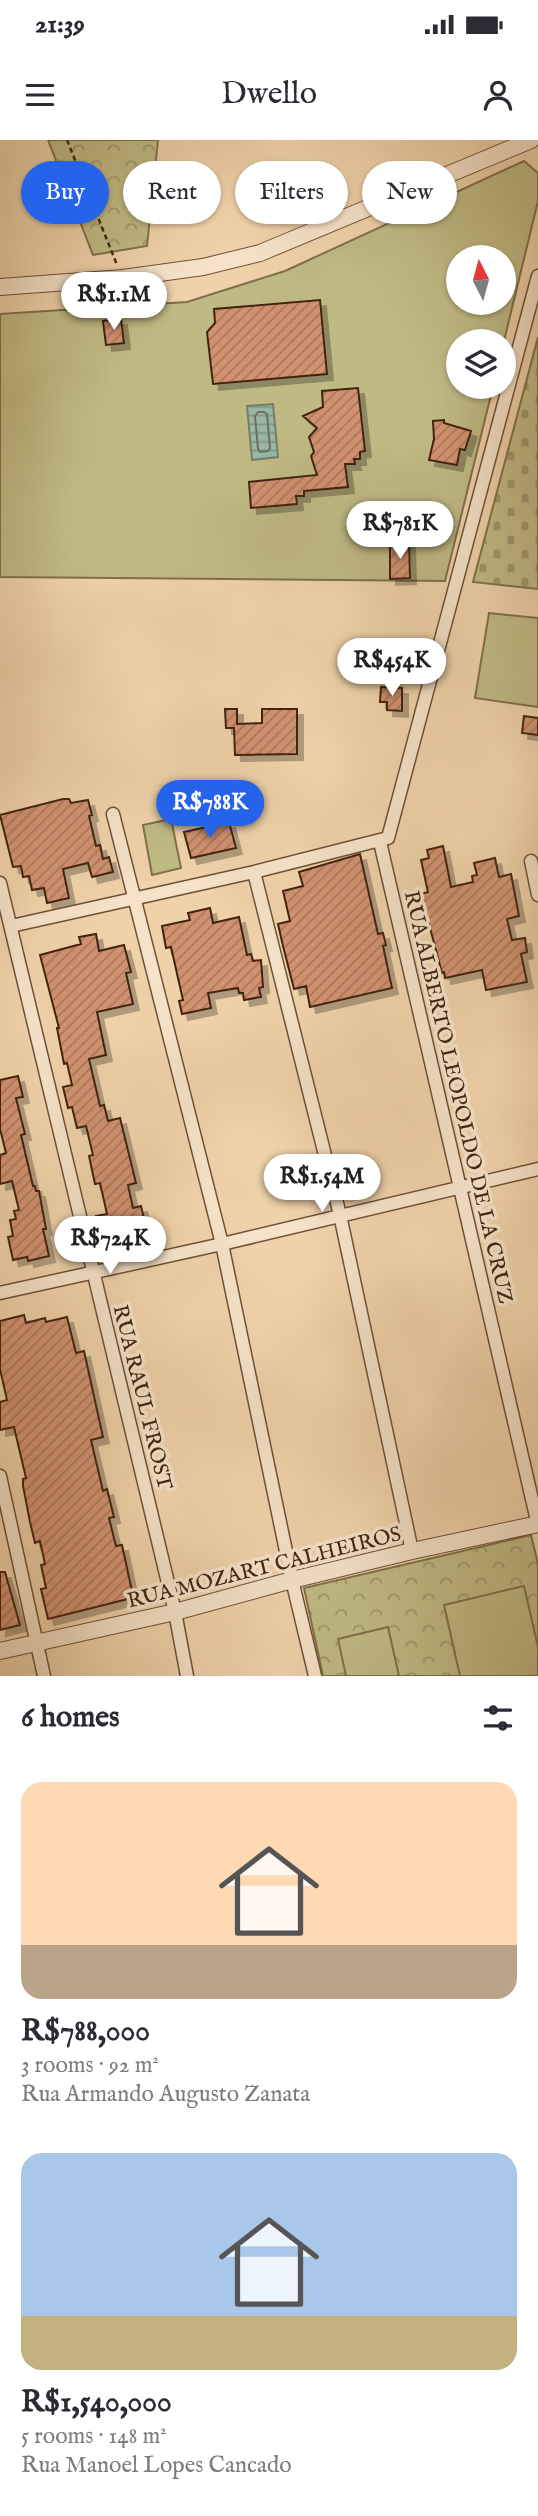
<!DOCTYPE html>
<html lang="en">
<head>
<meta charset="utf-8">
<style>
  body { margin:0; font-family:"IM FELL English",serif; background:#f2f2f3; color:#2b2b33; height:100vh; display:flex; flex-direction:column; font-size:26px; white-space:nowrap }
  * { box-sizing:border-box; margin:0 }
  p { font-size:23px; color:#7c7c81 }
  .icon { flex:none; width:38px; height:38px; fill:none; stroke:currentColor; stroke-width:2; stroke-linecap:round; stroke-linejoin:round }
  .map { position:relative; height:1536px; overflow:hidden }
  .details { display:flex; flex-direction:column; background:#fff; flex:1 }
  .details>* { flex:none }
  .guide { position:absolute; left:21px; top:21px; width:497px; height:63px; display:flex; gap:14px }
  .needle { width:46px; rotate:354deg }
  .buttons { position:absolute; left:446px; top:105px; display:grid; gap:14px }
  .buttons a { display:grid; place-items:center; width:70px; height:70px; border-radius:50%; background:#fff; box-shadow:0 2px 5px #0004; font-size:35px }
  .price { position:absolute; translate:-50% -60px; padding:0 16px; border-radius:24px; background:#fff; color:#222; font-size:23px; line-height:46px; filter:drop-shadow(0 2px 4px #0008) }
  .price::after { content:''; position:absolute; left:50%; top:42px; width:21px; height:16px; margin-left:-10px; background:inherit; clip-path:polygon(0 0,100% 0,50% 100%) }
  .price.on { background:#2563eb; color:#fff }
  ul { padding:0; list-style:none }
  li { display:grid; align-content:center; gap:14px; height:371px; padding:0 21px }
  li span { display:grid; place-items:center; height:217px; border-radius:21px; color:#555 }
  li>.icon { margin-inline-start:auto }
  span .icon { width:126px; height:126px; fill:#fffc; stroke-width:1 }
  li b { font-size:30px }
  h2 { display:flex; justify-content:space-between; align-items:center; height:84px; padding:0 21px; font-size:30px }
  .chip { padding:0 24px; border-radius:32px; background:#fff; box-shadow:0 2px 5px #0004; font-size:24px; line-height:63px }
  .chip.on { background:#2563eb; color:#fff }
  .status { display:flex; justify-content:space-between; align-items:center; height:49px; padding:0 35px; background:#fff; direction:ltr }
  .status svg { height:19px; fill:currentColor }
  header { display:flex; justify-content:space-between; align-items:center; height:91px; padding:0 21px; background:#fff; font-size:32px; font-weight:600 }
  .map>svg:first-child { display:block }
</style>
</head>
<body>
<div class="status"><b>21:39</b><svg viewBox="0 0 49 12"><path d="M0 12V9h3v3zM5 12V6h3v6zM10 12V3h3v9zM15 12V0h3v12zM26 1h20v11H26zM47 4h2v5h-2z"/></svg></div>
<header><svg class="icon" aria-label="menu" viewBox="0 0 24 24"><path d="M4 6h16M4 12h16M4 18h16"/></svg>Dwello<svg class="icon" aria-label="person" viewBox="0 0 24 24"><circle cx="12" cy="8" r="4"/><path d="M4 21q1-7 8-7t8 7"/></svg></header>
<div class="map">
<svg width="538" height="1536" viewBox="0 0 538 1536">
  <defs>
    <pattern id="cemetery-stones" width="16" height="16" patternUnits="userSpaceOnUse" patternTransform="scale(1.75)"><rect width="16" height="16" fill="#bfba84"/><path d="M2 7V4a2 2 0 0 1 4 0v3zM10 15v-3a2 2 0 0 1 4 0v3z" fill="#9d976b"/></pattern>
    <pattern id="park-crowns" width="20" height="18" patternUnits="userSpaceOnUse" patternTransform="scale(1.75)"><rect width="20" height="18" fill="#bfba84"/><path d="M2 6a3 3 0 1 1 6 0M12 15a3 3 0 1 1 6 0" fill="none" stroke="#9d976b"/></pattern>
    <pattern id="water-rules" width="6" height="5" patternUnits="userSpaceOnUse" patternTransform="scale(1.75)"><rect width="6" height="5" fill="#9ab8a6"/><path d="M0 2.5h6" fill="none" stroke="#7f9586"/></pattern>
    <pattern id="building-hatch" width="6" height="6" patternUnits="userSpaceOnUse" patternTransform="scale(1.75)"><rect width="6" height="6" fill="#d19271"/><path d="M-1 1l2-2M0 6l6-6M5 7l2-2" fill="none" stroke="#ab775b"/></pattern>
    <filter id="shadow"><feDropShadow dx="6" dy="6" stdDeviation="0" flood-color="#0004"/></filter>
  </defs>
  <rect width="100%" height="100%" fill="#efd2aa"/>
  <filter id="stains"><feTurbulence type="fractalNoise" baseFrequency=".00286" numOctaves="4"/><feColorMatrix values="0 0 0 0 .2 0 0 0 0 .09 0 0 0 0 .02 0 0 0 .5 -.17"/></filter>
  <radialGradient id="worn" r=".72"><stop offset=".6" stop-color="#630" stop-opacity="0"/><stop offset="1" stop-color="#630" stop-opacity=".3"/></radialGradient>
  <path fill="url(#cemetery-stones)" stroke="#816f4a" stroke-width="2" d="M 538,197 L 538,449 L 473,442 Z"/>
  <path fill="url(#park-crowns)" stroke="#816f4a" stroke-width="2" d="M 48,0 L 158,0 L 147,106 L 93,115 Z
    M 531,1395 L 538,1424 L 538,1536 L 323,1536 L 304,1448 Z"/>
  <path fill="#bfba84" stroke="#816f4a" stroke-width="2" fill-rule="evenodd" d="M 524,21 L 538,33 L 538,61 L 504,201 L 458,201 L 458,247 L 493,247 L 445,441 L 0,437 L 0,174 L 187,162 L 285,131 ZM 458,117 L 504,117 L 504,163 L 458,163 Z
    M 489,473 L 538,478 L 538,567 L 475,558 Z
    M 171,679 L 181,728 L 152,735 L 143,685 Z
    M 524,1446 L 538,1507 L 538,1536 L 460,1536 L 444,1465 Z
    M 388,1487 L 399,1536 L 346,1536 L 338,1499 Z"/>
  <path fill="url(#water-rules)" stroke="#777d6a" stroke-width="2" d="M 273,264 L 278,317 L 252,320 L 247,266 Z"/>
  <g fill="none" stroke-linecap="round" stroke-linejoin="round">
    <path stroke="#6e6e5b" stroke-width="2" d="M 258,272 L 264,272 L 267,274 L 270,308 L 268,311 L 260,312 L 258,309 L 255,276 Z"/>
  </g>
  <path fill="url(#building-hatch)" stroke="#432410" stroke-width="2" filter="url(#shadow)" d="M 320,160 L 327,234 L 213,244 L 207,192 L 215,183 L 214,169 Z
    M 121,179 L 124,203 L 106,205 L 103,181 Z
    M 358,248 L 365,311 L 360,312 L 360,319 L 354,319 L 355,324 L 345,324 L 348,347 L 304,351 L 304,356 L 296,356 L 297,364 L 251,368 L 249,342 L 317,335 L 311,316 L 314,312 L 309,297 L 317,288 L 303,276 L 323,267 L 322,251 Z
    M 444,280 L 444,283 L 471,291 L 465,310 L 460,309 L 457,325 L 429,320 L 434,299 L 433,281 Z
    M 409,402 L 410,438 L 390,439 L 390,403 Z
    M 381,547 L 402,548 L 402,571 L 387,570 L 387,562 L 380,562 Z
    M 225,569 L 237,569 L 237,584 L 262,583 L 262,569 L 297,569 L 297,614 L 235,615 L 234,588 L 226,588 Z
    M 524,576 L 538,578 L 538,595 L 522,593 Z
    M 63,659 L 69,659 L 71,663 L 88,660 L 92,675 L 89,676 L 96,706 L 100,705 L 103,719 L 109,717 L 113,732 L 92,737 L 88,723 L 63,729 L 69,758 L 47,763 L 44,748 L 32,750 L 29,736 L 23,737 L 21,726 L 13,727 L 0,675 Z
    M 229,682 L 236,708 L 191,718 L 184,692 Z
    M 443,706 L 451,747 L 473,742 L 472,736 L 477,735 L 474,723 L 495,718 L 499,737 L 511,734 L 519,776 L 507,779 L 512,800 L 525,798 L 527,812 L 521,814 L 527,842 L 486,850 L 482,830 L 445,838 L 444,832 L 442,833 L 421,754 L 428,752 L 421,720 L 429,718 L 427,710 Z
    M 360,714 L 378,794 L 383,793 L 386,805 L 383,806 L 392,848 L 310,867 L 306,846 L 294,849 L 283,806 L 278,784 L 290,781 L 283,751 L 303,746 L 299,732 Z
    M 210,768 L 213,783 L 239,777 L 247,815 L 251,814 L 253,821 L 261,820 L 263,847 L 259,848 L 261,857 L 244,860 L 243,853 L 239,853 L 238,848 L 208,853 L 211,868 L 182,874 L 179,861 L 183,860 L 171,807 L 166,808 L 162,786 L 190,780 L 188,773 Z
    M 96,794 L 99,811 L 124,805 L 131,832 L 126,833 L 133,864 L 97,872 L 106,915 L 89,919 L 100,966 L 104,965 L 108,981 L 120,978 L 136,1043 L 128,1045 L 133,1068 L 141,1066 L 146,1087 L 133,1089 L 135,1099 L 113,1104 L 110,1087 L 99,1090 L 96,1076 L 107,1074 L 100,1043 L 95,1044 L 89,1016 L 93,1015 L 86,986 L 77,988 L 72,967 L 68,968 L 63,947 L 72,945 L 67,923 L 64,924 L 57,888 L 59,888 L 40,815 L 81,804 L 79,797 Z
    M 18,936 L 23,957 L 16,958 L 25,994 L 21,995 L 33,1046 L 35,1046 L 36,1051 L 39,1051 L 46,1089 L 43,1089 L 49,1116 L 28,1121 L 27,1117 L 13,1120 L 8,1097 L 13,1096 L 10,1080 L 16,1079 L 14,1071 L 19,1070 L 12,1041 L 0,1044 L 0,1015 L 6,1013 L 0,989 L 0,940 Z
    M 24,1175 L 26,1183 L 45,1178 L 46,1182 L 67,1177 L 76,1213 L 84,1211 L 103,1297 L 91,1300 L 103,1351 L 107,1349 L 114,1377 L 109,1378 L 116,1406 L 122,1405 L 132,1451 L 130,1452 L 132,1458 L 48,1479 L 41,1449 L 46,1448 L 41,1425 L 45,1424 L 40,1401 L 35,1403 L 30,1382 L 23,1346 L 23,1339 L 26,1338 L 14,1287 L 0,1290 L 0,1262 L 7,1260 L 0,1229 L 0,1181 Z
    M 0,1432 L 5,1432 L 20,1485 L 0,1490 Z"/>
  <g fill="none" stroke-linecap="round" stroke-linejoin="round">
    <defs>
      <path id="minor" d="M 113,674 L 222,1104 L 292,1440 L 315,1536
        M 380,702 L 538,1385
        M 531,721 L 538,755
        M 254,732 L 340,1075 L 412,1411
        M 0,743 L 175,1472 L 187,1536
        M 11,786 L 254,732 L 388,698 L 538,136
        M 0,1153 L 222,1104 L 538,1029
        M 0,1336 L 44,1536"/>
      <path id="tertiary" d="M 0,147 L 123,138 L 203,127 L 260,113 L 531,0
        M 0,1511 L 175,1472 L 292,1440 L 412,1411 L 538,1384"/>
    </defs>
    <use href="#minor" stroke="#6e5036" stroke-width="15"/>
    <use href="#tertiary" stroke="#6e5036" stroke-width="18"/>
    <path stroke="#432410" stroke-width="2.5" stroke-dasharray="5 3.5" stroke-linecap="butt" d="M 67,0 L 117,125"/>
    <use href="#minor" stroke="#f5e2c8" stroke-width="12"/>
    <use href="#tertiary" stroke="#f5e2c8" stroke-width="16"/>
  </g>
  <g text-anchor="middle" stroke-width="7" stroke-linejoin="round" paint-order="stroke">
    <g font-size="21" fill="#432410" stroke="#f5e2c8">
      <text transform="translate(459 957) rotate(77)" y="7">RUA ALBERTO LEOPOLDO DE LA CRUZ</text>
      <text transform="translate(143 1257) rotate(76)" y="7">RUA RAUL FROST</text>
      <text transform="translate(264 1427) rotate(-14)" y="7">RUA MOZART CALHEIROS</text>
    </g>
  </g>
  <rect width="100%" height="100%" filter="url(#stains)"/>
  <rect width="100%" height="100%" fill="url(#worn)"/>
</svg>
<div class="buttons">
<a><svg class="needle" viewBox="-14 -14 28 28"><path d="M0-13l5 13h-10z" fill="#e53935"/><path d="M0 13l5-13h-10z" fill="#7c7c81"/></svg></a>
<a><svg class="icon" aria-label="layers" viewBox="0 0 24 24"><path d="M12 4l9 5-9 5-9-5zM3 14l9 5 9-5"/></svg></a>
</div>
<b class="price" style="left:114px;top:192px">R$1.1M</b>
<b class="price" style="left:400px;top:421px">R$781K</b>
<b class="price" style="left:392px;top:558px">R$454K</b>
<b class="price on" style="left:210px;top:700px">R$788K</b>
<b class="price" style="left:322px;top:1074px">R$1.54M</b>
<b class="price" style="left:110px;top:1136px">R$724K</b>
<div class="guide">
<a class="chip on">Buy</a>
<a class="chip">Rent</a>
<a class="chip">Filters</a>
<a class="chip">New</a>
</div>
</div>
<section class="details">
<h2>6 homes<svg class="icon" aria-label="filters" viewBox="0 0 24 24"><path d="M4 7h16M4 17h16"/><circle cx="9" cy="7" r="2"/><circle cx="15" cy="17" r="2"/></svg></h2>
<ul>
<li><span style="background:linear-gradient(#ffd9b3 75%,#b9a48a 0)"><svg class="icon" aria-label="home" viewBox="0 0 24 24"><path d="M3 11l9-7 9 7M6 9v11h12V9"/></svg></span><div><b>R$788,000</b><p>3 rooms · 92 m²</p><p>Rua Armando Augusto Zanata</p></div></li>
<li><span style="background:linear-gradient(#a9c7e8 75%,#c2b280 0)"><svg class="icon" aria-label="home" viewBox="0 0 24 24"><path d="M3 11l9-7 9 7M6 9v11h12V9"/></svg></span><div><b>R$1,540,000</b><p>5 rooms · 148 m²</p><p>Rua Manoel Lopes Cancado</p></div></li>
</ul>
</section>
</body>
</html>
